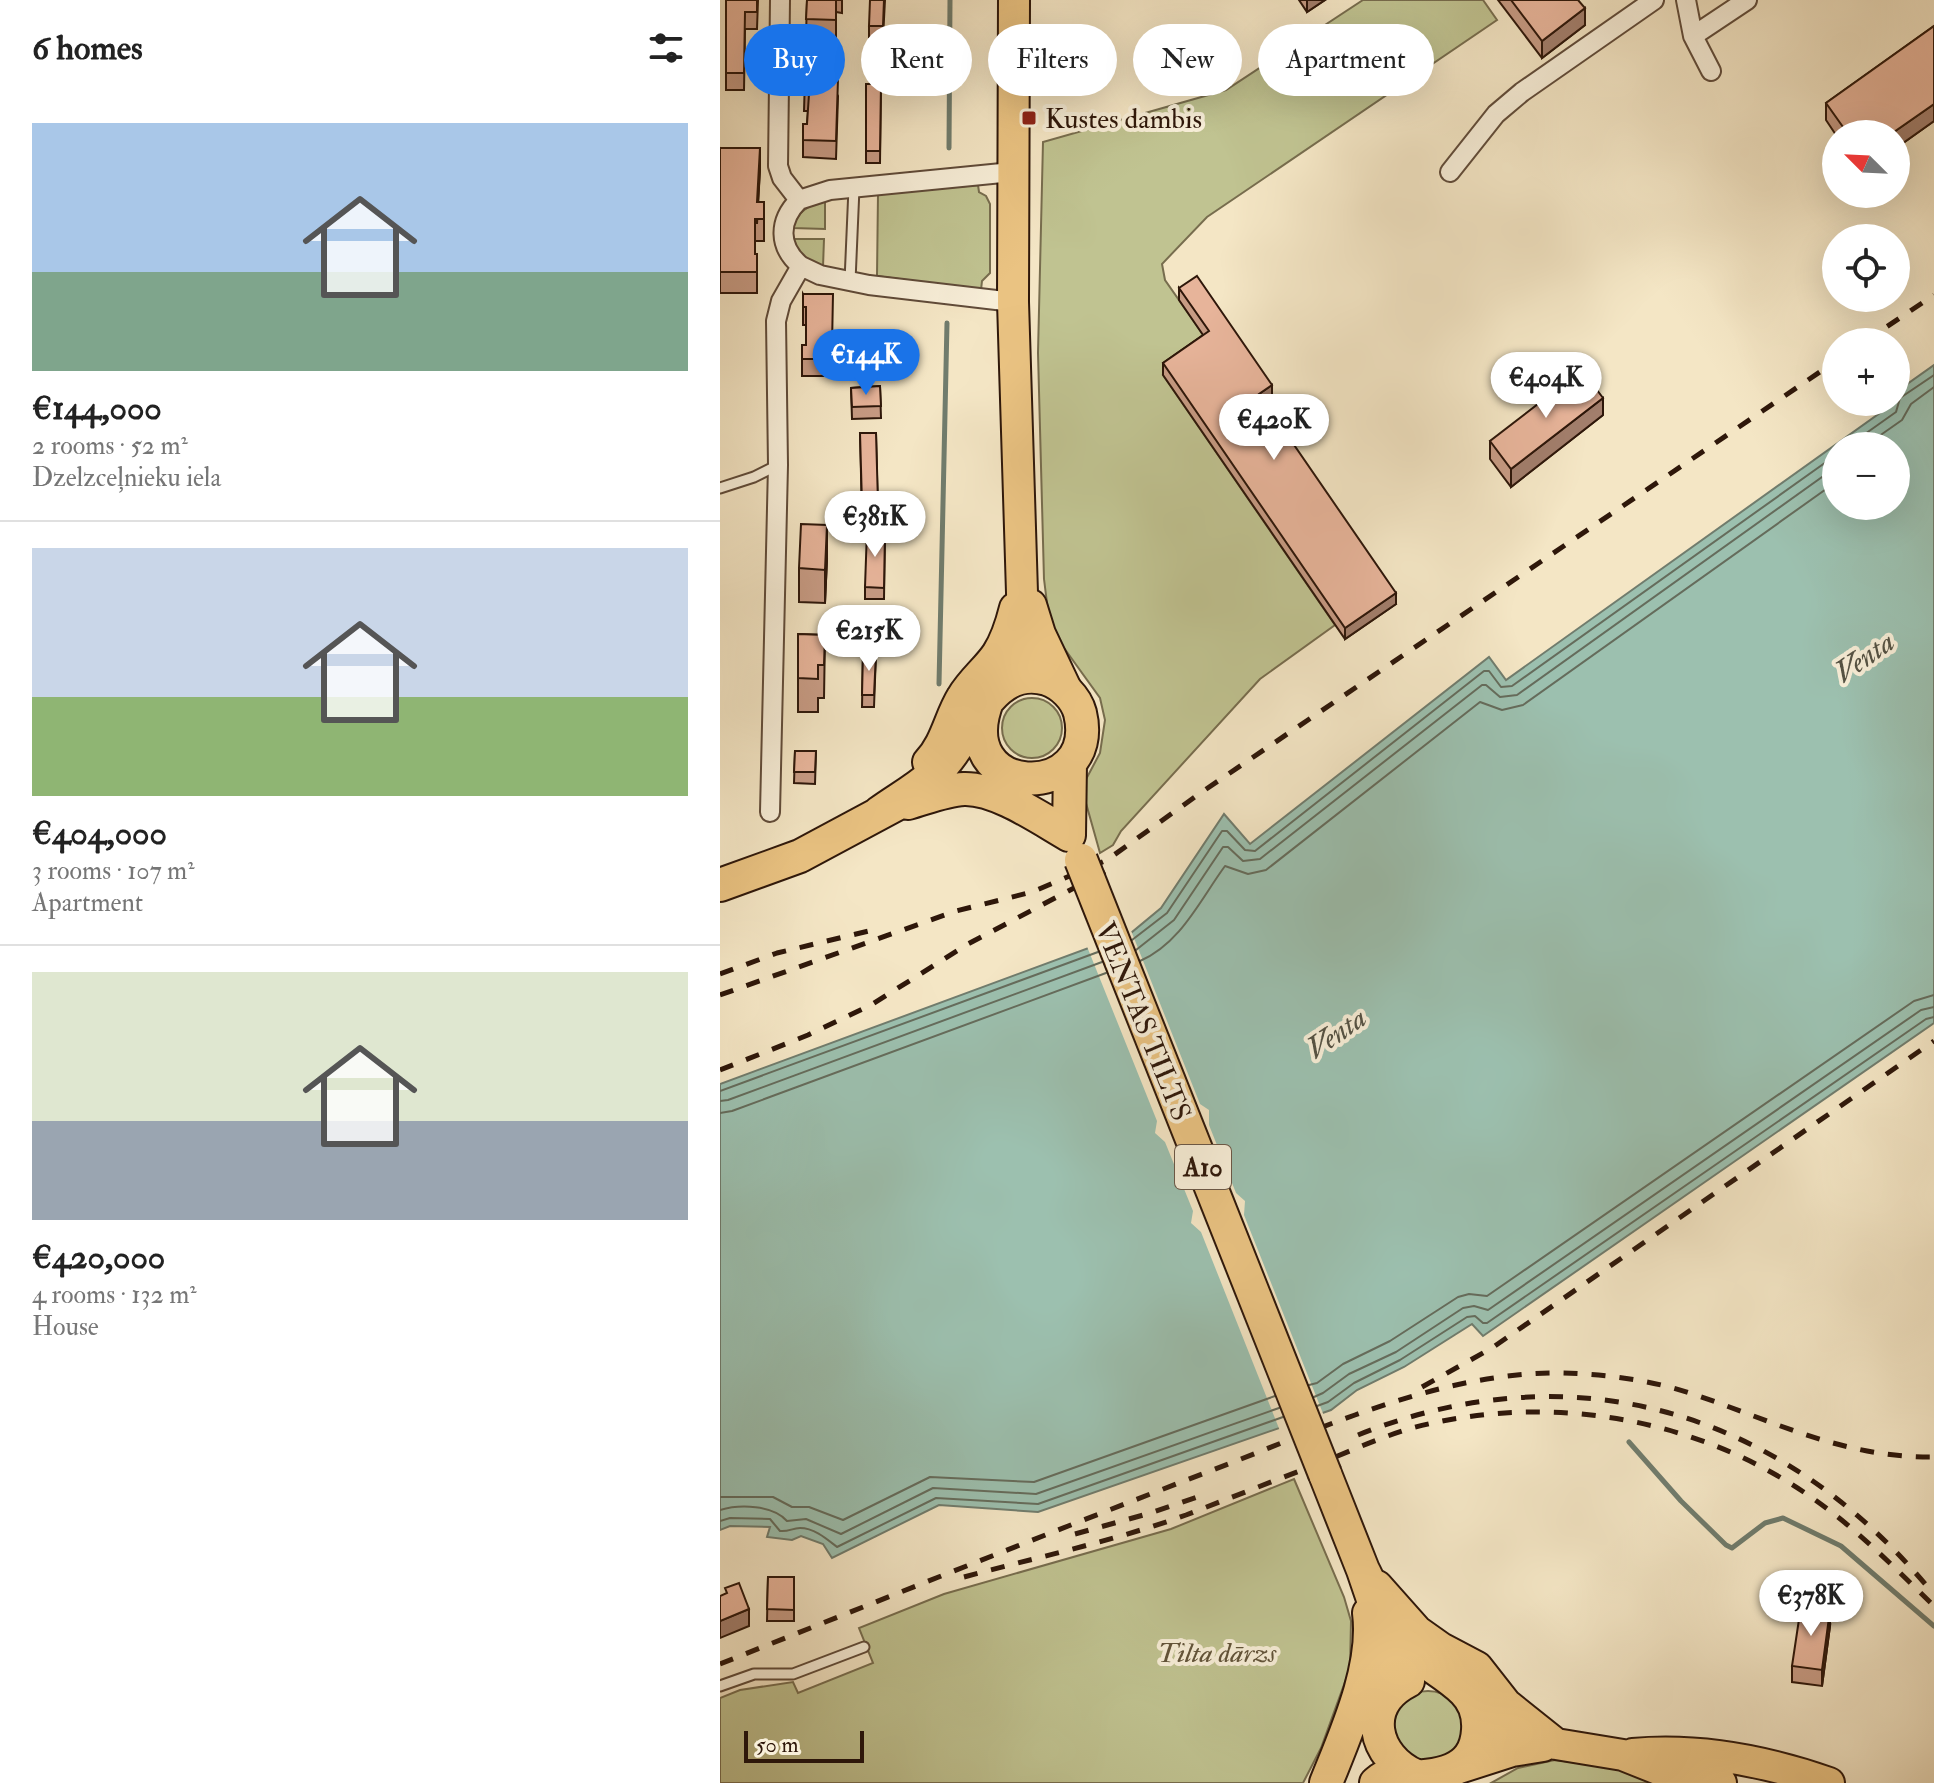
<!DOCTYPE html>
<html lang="en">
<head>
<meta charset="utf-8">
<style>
  body { margin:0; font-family:"IM FELL Double Pica",serif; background:#f6f6f6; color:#222; height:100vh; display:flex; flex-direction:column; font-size:30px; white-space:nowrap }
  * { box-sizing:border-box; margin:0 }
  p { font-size:26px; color:#767676 }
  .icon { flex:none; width:44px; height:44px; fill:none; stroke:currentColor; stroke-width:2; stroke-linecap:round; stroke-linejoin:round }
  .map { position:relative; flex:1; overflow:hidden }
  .side { display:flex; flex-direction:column; background:#fff; width:720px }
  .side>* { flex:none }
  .hud { position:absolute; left:24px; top:24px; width:760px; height:72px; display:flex; gap:16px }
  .needle { width:52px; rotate:294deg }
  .controls { position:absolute; left:1102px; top:120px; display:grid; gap:16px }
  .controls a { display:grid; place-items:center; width:88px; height:88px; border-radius:50%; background:#fff; box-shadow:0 8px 32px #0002; font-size:40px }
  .scale { position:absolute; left:24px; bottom:20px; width:120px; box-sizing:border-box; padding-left:8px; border:4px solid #2e170a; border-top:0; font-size:22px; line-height:28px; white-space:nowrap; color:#2e170a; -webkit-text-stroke:6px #f8efd9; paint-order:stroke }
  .price { position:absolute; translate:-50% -68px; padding:0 18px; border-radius:28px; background:#fff; color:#222; font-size:26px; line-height:52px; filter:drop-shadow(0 2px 4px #0008) }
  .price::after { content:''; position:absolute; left:50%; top:48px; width:24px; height:18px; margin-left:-12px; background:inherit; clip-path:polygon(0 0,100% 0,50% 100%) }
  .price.current { background:#1a73e8; color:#fff }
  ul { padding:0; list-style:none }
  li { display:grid; align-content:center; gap:16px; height:424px; padding:0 32px }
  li+li { border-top:2px solid #e0e0e0 }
  li span { display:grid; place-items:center; height:248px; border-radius:0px; color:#555 }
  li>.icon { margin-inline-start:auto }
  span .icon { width:144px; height:144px; fill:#fffc; stroke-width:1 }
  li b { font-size:34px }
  h2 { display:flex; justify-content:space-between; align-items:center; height:96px; padding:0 32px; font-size:34px }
  .tag { padding:0 28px; border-radius:36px; background:#fff; box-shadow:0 8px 32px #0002; font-size:28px; line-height:72px }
  .tag.current { background:#1a73e8; color:#fff }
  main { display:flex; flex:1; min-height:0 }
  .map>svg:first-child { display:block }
</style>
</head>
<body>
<main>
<section class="side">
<h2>6 homes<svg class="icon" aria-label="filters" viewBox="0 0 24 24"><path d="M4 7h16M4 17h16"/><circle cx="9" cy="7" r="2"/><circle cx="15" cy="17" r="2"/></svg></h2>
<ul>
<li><span style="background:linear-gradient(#a9c7e8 60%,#7fa58c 0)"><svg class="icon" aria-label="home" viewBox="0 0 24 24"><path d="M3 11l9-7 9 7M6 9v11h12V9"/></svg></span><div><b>€144,000</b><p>2 rooms · 52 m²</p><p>Dzelzceļnieku iela</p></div></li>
<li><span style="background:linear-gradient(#c9d6e8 60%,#8fb573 0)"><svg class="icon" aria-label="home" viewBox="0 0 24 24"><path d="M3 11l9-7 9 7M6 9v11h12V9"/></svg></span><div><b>€404,000</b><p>3 rooms · 107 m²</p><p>Apartment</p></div></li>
<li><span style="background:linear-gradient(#dfe7d0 60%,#9aa5b1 0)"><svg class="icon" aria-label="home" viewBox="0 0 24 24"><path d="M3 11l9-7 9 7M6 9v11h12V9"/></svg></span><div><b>€420,000</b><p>4 rooms · 132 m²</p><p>House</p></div></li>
</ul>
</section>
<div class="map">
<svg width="1214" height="1783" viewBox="0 0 1214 1783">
  <rect width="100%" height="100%" fill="#f4e6c5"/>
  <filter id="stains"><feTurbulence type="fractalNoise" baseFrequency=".0025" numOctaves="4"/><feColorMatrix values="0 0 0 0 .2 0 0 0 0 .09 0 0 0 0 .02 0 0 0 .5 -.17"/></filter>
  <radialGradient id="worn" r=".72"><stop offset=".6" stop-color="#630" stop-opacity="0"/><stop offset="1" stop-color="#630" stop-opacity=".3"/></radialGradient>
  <path fill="#c0c391" stroke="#776d4e" stroke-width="2" d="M 643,0 L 763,0 L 777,20 L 487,217 L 442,264 L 445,280 L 489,343 L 443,375 L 615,625 L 540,679 L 401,831 L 393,845 L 380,853 L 364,796 L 364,783 L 380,753 L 385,720 L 380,698 L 339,641 L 328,611 L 324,579 L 318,353 L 323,142 L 506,90 Z
    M 258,185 L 259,192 L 266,196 L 270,204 L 270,273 L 262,281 L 261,290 L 157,276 L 158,194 Z
    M 105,201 L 105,229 L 73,228 C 77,211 89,205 105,201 Z
    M 73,239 L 104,239 L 103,267 C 88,264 78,254 73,239 Z
    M282 728a30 30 0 1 1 60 0a30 30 0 1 1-60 0Z
    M 574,1479 L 624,1597 L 631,1621 L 630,1668 L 601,1748 L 583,1783 L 0,1783 L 0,1698 L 20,1690 L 73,1682 L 78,1693 L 153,1663 L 139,1628 L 224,1594 L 451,1529 Z
    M673 1726a35 35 0 1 1 70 0a35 35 0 1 1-70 0Z
    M 835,1760 L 900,1768 L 961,1783 L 771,1783 L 798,1768 Z"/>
  <path fill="#9cc0af" stroke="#707c6d" stroke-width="2" fill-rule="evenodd" d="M 1214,365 L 1214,1023 L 763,1336 L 752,1324 L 684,1367 L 637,1390 L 611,1410 L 318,1512 L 219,1505 L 112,1558 L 103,1544 L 81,1536 L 72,1540 L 47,1537 L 50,1527 L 10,1526 L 0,1530 L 0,1084 L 412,932 L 441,908 L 504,814 L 530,844 L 769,657 L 786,680 L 1178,400 L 1176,392 ZM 1116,446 L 1176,446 L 1176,506 L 1116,506 Z"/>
  <path fill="#f4e6c5" d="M 410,928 L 480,1104 L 489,1110 L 489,1125 L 516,1193 L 525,1201 L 524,1215 L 604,1416 L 560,1431 L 481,1232 L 471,1223 L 473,1211 L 445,1142 L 435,1133 L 437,1121 L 366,944 Z"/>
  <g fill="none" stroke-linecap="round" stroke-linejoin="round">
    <path stroke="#656c5c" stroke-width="2" d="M 1128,446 L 1176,412 L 1180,398 L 1214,375
      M 1145,446 L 1182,420 L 1191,404 L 1214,387
      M 412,940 L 447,913 L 502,831 L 507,831 L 525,850 L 535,851 L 764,671 L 769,671 L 781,687 L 792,686 L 1116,455
      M 416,950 L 454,920 L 503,847 L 508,847 L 523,861 L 540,859 L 762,685 L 766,685 L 780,697 L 797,695 L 1116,467
      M 420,961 C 461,943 480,900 505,866 L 528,874 L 546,870 L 760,702 L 782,710 L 803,705 L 1116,482
      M 0,1091 L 378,952
      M 0,1101 L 8,1100 L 382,962
      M 0,1113 L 12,1111 L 386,973
      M 589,1385 L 597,1383 L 623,1364 L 670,1341 L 738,1297 L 749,1294 L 767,1296 L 1194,1001 L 1214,995
      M 594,1397 L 603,1393 L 629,1374 L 676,1352 L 743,1308 L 754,1306 L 768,1310 L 1201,1010 L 1214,1007
      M 597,1406 L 608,1402 L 634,1383 L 680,1360 L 747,1317 L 755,1316 L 763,1323 L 767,1323 L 1206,1019 L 1214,1017
      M 0,1497 L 53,1497 L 72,1507 L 89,1507 L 123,1520 L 210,1477 L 314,1482 L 555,1396
      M 0,1510 C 20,1504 53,1505 67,1521 L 86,1519 L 121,1534 L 213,1488 L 316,1494 L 559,1408
      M 0,1521 L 10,1518 L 50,1519 L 60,1531 C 69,1532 72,1528 80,1528 C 95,1528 108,1540 117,1547 L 216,1498 L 318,1504 L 563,1417"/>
    <path stroke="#707c6d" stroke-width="5" d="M 229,148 L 230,0
      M 219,684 L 227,323
      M 909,1442 L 961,1501 L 1006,1545 L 1012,1548 L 1045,1523 L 1063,1518 L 1121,1546 L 1214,1626"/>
    <defs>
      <path id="service" d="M 130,281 L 134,188
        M 0,488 L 34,477 L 58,465
        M 0,1686 L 34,1674 L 73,1674 L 144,1647"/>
      <path id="minor" d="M 966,0 L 973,36 L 991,71
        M 973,36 L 1027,0
        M 730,172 L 776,114 L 802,92 L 934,0
        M 79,200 L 110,190 L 292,172
        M 81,266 L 100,275 L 149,285 L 293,302
        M 50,812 L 58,465 L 56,321 L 61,301 L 81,266 C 58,247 58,221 79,200 L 62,178 L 58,166 L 60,0"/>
      <path id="primary" d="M 311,605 L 320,634 L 347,691
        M 286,683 L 301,662 L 303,625 L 293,302 L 294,0
        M 208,762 C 226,743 229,718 242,697 C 252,680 267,669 277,654 C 286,640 291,624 295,608
        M 657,1586 L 697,1631 L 721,1648 L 757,1667 L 786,1704 L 836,1744
        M 756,1709 L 774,1728 L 783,1732 L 836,1744 L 903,1755 L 943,1771 L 1001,1783
        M 913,1754 C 980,1748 1046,1761 1109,1783
        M 736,1769 L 792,1751 L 823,1746"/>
      <path id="trunk" d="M 188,803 C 206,798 225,790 244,789 C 277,788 321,819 349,835
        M 159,813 C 178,799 201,787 218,770 C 251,739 269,662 327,679 C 342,684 356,698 360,713 C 382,804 227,801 268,699
        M 349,835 L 350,763
        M 0,885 L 80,856 L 177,804
        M 605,1474 L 643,1570 L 673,1658 L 676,1673 L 671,1692
        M 643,1570 C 656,1595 666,1626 685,1645 C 703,1663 727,1674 744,1691 C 754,1701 759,1715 758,1730 C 755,1783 699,1775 661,1779 L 656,1783
        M 688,1681 C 641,1705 653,1757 696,1776
        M 606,1783 C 626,1733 656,1667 649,1613"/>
    </defs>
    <use href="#service" stroke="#604b39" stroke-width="13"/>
    <use href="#minor" stroke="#604b39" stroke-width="22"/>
    <use href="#primary" stroke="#2e170a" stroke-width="34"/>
    <use href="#trunk" stroke="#2e170a" stroke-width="36"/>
    <use href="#service" stroke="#f8efd9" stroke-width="9"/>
    <use href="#minor" stroke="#f8efd9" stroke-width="18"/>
    <use href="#primary" stroke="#eac382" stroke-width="30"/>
    <use href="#trunk" stroke="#eac382" stroke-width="32"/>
    <path stroke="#2e170a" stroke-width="5" stroke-dasharray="14 14" stroke-linecap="butt" d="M 1144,342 L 1214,295
      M 0,974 L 57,953 L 161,928
      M 0,995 L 236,911 L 312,892 L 387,860 L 479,794 L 1116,361
      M 0,1070 L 88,1035 L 151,1005 L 248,944 L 390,869
      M 702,1387 L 772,1348 L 1214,1041
      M 638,1435 C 853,1349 1059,1411 1206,1585
      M 355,1534 L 427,1514 L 486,1494
      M 244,1577 C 318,1557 394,1541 466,1515 C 515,1496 564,1477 613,1458 C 639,1447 665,1436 692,1428 C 828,1392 976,1417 1091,1497 C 1136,1528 1175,1568 1214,1606
      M 0,1664 C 163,1599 326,1534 490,1471 C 601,1429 719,1372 841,1373 C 885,1374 931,1380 973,1394 C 1056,1422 1124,1458 1214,1457"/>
    <defs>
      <path id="trunk-bridge" d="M 361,860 L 605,1474"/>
    </defs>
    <use href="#trunk-bridge" stroke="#2e170a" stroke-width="36" stroke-linecap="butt"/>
    <use href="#trunk-bridge" stroke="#eac382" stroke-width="32"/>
  </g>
  <path fill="#c79b84" stroke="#2e170a" stroke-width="2" d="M 6,0 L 38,0 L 37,29 L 25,29 L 24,90 L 6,90 Z
    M 87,0 L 122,0 L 122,13 L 116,12 L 116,37 L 86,36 Z
    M 165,0 L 163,38 L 149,37 L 149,26 Z
    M 579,0 L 605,0 L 587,12 Z
    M 778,0 L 858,0 L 865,25 L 822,58 Z
    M 1214,26 L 1214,121 L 1176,148 L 1176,134 L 1116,135 L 1106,120 L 1106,103 Z
    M 85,77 L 108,78 L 118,96 L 116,159 L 83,157 L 83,140 L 87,124 L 88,111 L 84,111 Z
    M 146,84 L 161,84 L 160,163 L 146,163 Z
    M 0,148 L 40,169 L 38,202 L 44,219 L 44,241 L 35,241 L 35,254 L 37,254 L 37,293 L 0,293 Z
    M 459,288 L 552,397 L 544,402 L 676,604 L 625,639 L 443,375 L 443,363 L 483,335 L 459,300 Z
    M 83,294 L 112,346 L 117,346 L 117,376 L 82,376 L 82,345 L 86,345 L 86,325 L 83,325 Z
    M 160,386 L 161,418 L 132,419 L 131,388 Z
    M 883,415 L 791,487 L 770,459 L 770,441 Z
    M 140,433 L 156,433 L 158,515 L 142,515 Z
    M 165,531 L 164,599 L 145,599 L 145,587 Z
    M 107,559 L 105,603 L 79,602 L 79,568 Z
    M 78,634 L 105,635 L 104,698 L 98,698 L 98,712 L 78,712 Z
    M 143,652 L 156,653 L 154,707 L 142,707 Z
    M 75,751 L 96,751 L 95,784 L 74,783 Z
    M 48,1577 L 74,1577 L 74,1621 L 47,1621 Z
    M 1110,1626 L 1102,1686 L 1072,1682 L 1072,1666 Z"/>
  <path fill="#a27e6c" stroke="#2e170a" stroke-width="2" d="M 587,0 L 605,0 L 587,12 Z
    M 865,8 L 865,25 L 822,58 L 822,41 Z
    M 1214,104 L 1214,121 L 1176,148 L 1176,134 L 1171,134 Z
    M 40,148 L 40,169 L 37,224 L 37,202 Z
    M 552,385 L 552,397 L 539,406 L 539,394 Z
    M 883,398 L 883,415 L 791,487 L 791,469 Z
    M 107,525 L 107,559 L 105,603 L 105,570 Z
    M 676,593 L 676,604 L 625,639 L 625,628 Z
    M 29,1609 L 29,1626 L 0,1638 L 0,1621 Z
    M 1110,1610 L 1110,1626 L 1102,1686 L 1102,1670 Z"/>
  <path fill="#e7b49a" stroke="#2e170a" stroke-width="2" d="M 6,0 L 37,0 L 37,12 L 25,12 L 24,73 L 6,73 Z
    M 87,0 L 116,0 L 116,20 L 86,19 Z
    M 150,0 L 164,0 L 163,26 L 149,26 Z
    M 791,0 L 858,0 L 865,8 L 822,41 Z
    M 1214,26 L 1214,104 L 1171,134 L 1128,134 L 1106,103 Z
    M 95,73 L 109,74 L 108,78 L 118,79 L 116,141 L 83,140 L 83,124 L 87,124 L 89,94 L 84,93 L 85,77 L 95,78 Z
    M 146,84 L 161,84 L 160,151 L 146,151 Z
    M 0,148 L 40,148 L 37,202 L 44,202 L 44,219 L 35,219 L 35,254 L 37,254 L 37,272 L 0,272 Z
    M 477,276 L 552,385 L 539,394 L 676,593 L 625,628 L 443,363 L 489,331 L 459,288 Z
    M 83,294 L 113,294 L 112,346 L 117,346 L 117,359 L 82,359 L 82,345 L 86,345 L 86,307 L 83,307 Z
    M 862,370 L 883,398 L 791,469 L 770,441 Z
    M 160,386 L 161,406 L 132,407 L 131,388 Z
    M 140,433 L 156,433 L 158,503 L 142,504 Z
    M 81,524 L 107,525 L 105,570 L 79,568 Z
    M 147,530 L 165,531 L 164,588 L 145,587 Z
    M 78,634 L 105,635 L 104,665 L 98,665 L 98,679 L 78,678 Z
    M 143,652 L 156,653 L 154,695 L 142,695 Z
    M 75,751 L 96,751 L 95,772 L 74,772 Z
    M 48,1577 L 74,1577 L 74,1610 L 47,1609 Z
    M 19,1583 L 29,1609 L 0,1621 L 0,1596 L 7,1593 L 5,1588 Z
    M 1081,1606 L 1110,1610 L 1102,1670 L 1072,1666 Z"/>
  <rect fill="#8f2418" stroke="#f8efd9" stroke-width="3" x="301" y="110" width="16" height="16" rx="4"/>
  <g text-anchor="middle" stroke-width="8" stroke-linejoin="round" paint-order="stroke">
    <rect fill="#f8efd9" stroke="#6b5848" stroke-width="2" x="455" y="1145" width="56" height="44" rx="6"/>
    <g font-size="26" font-weight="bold" fill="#2e170a">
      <text x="483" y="1176">A10</text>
    </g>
    <g font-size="28" fill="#2e170a" stroke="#f8efd9" text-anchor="start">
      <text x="325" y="128">Kustes dambis</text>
    </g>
    <g font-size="28" fill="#2e170a" stroke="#f8efd9">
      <text transform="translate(424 1021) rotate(68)" y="10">VENTAS TILTS</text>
    </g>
    <g font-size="28" font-style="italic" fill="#615339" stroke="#f8efd9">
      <text x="497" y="1662">Tilta dārzs</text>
    </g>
    <g font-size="30" font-style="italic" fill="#545244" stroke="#f8efd9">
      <text transform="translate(1144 657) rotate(-35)" y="10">Venta</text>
      <text transform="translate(616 1033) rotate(-35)" y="10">Venta</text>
    </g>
  </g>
  <rect width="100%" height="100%" filter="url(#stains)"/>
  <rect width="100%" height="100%" fill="url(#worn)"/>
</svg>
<div class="controls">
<a><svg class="needle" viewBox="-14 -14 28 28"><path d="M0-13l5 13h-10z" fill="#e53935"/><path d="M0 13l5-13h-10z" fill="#767676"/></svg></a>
<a><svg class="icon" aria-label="locate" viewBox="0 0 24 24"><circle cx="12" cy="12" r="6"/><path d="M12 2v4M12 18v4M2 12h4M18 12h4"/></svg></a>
<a>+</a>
<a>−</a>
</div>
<div class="scale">50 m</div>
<b class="price current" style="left:146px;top:397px">€144K</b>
<b class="price" style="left:826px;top:420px">€404K</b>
<b class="price" style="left:554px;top:462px">€420K</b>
<b class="price" style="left:155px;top:559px">€381K</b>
<b class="price" style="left:149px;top:673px">€215K</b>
<b class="price" style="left:1091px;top:1638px">€378K</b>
<div class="hud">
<a class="tag current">Buy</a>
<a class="tag">Rent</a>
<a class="tag">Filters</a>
<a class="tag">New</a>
<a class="tag">Apartment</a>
</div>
</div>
</main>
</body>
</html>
